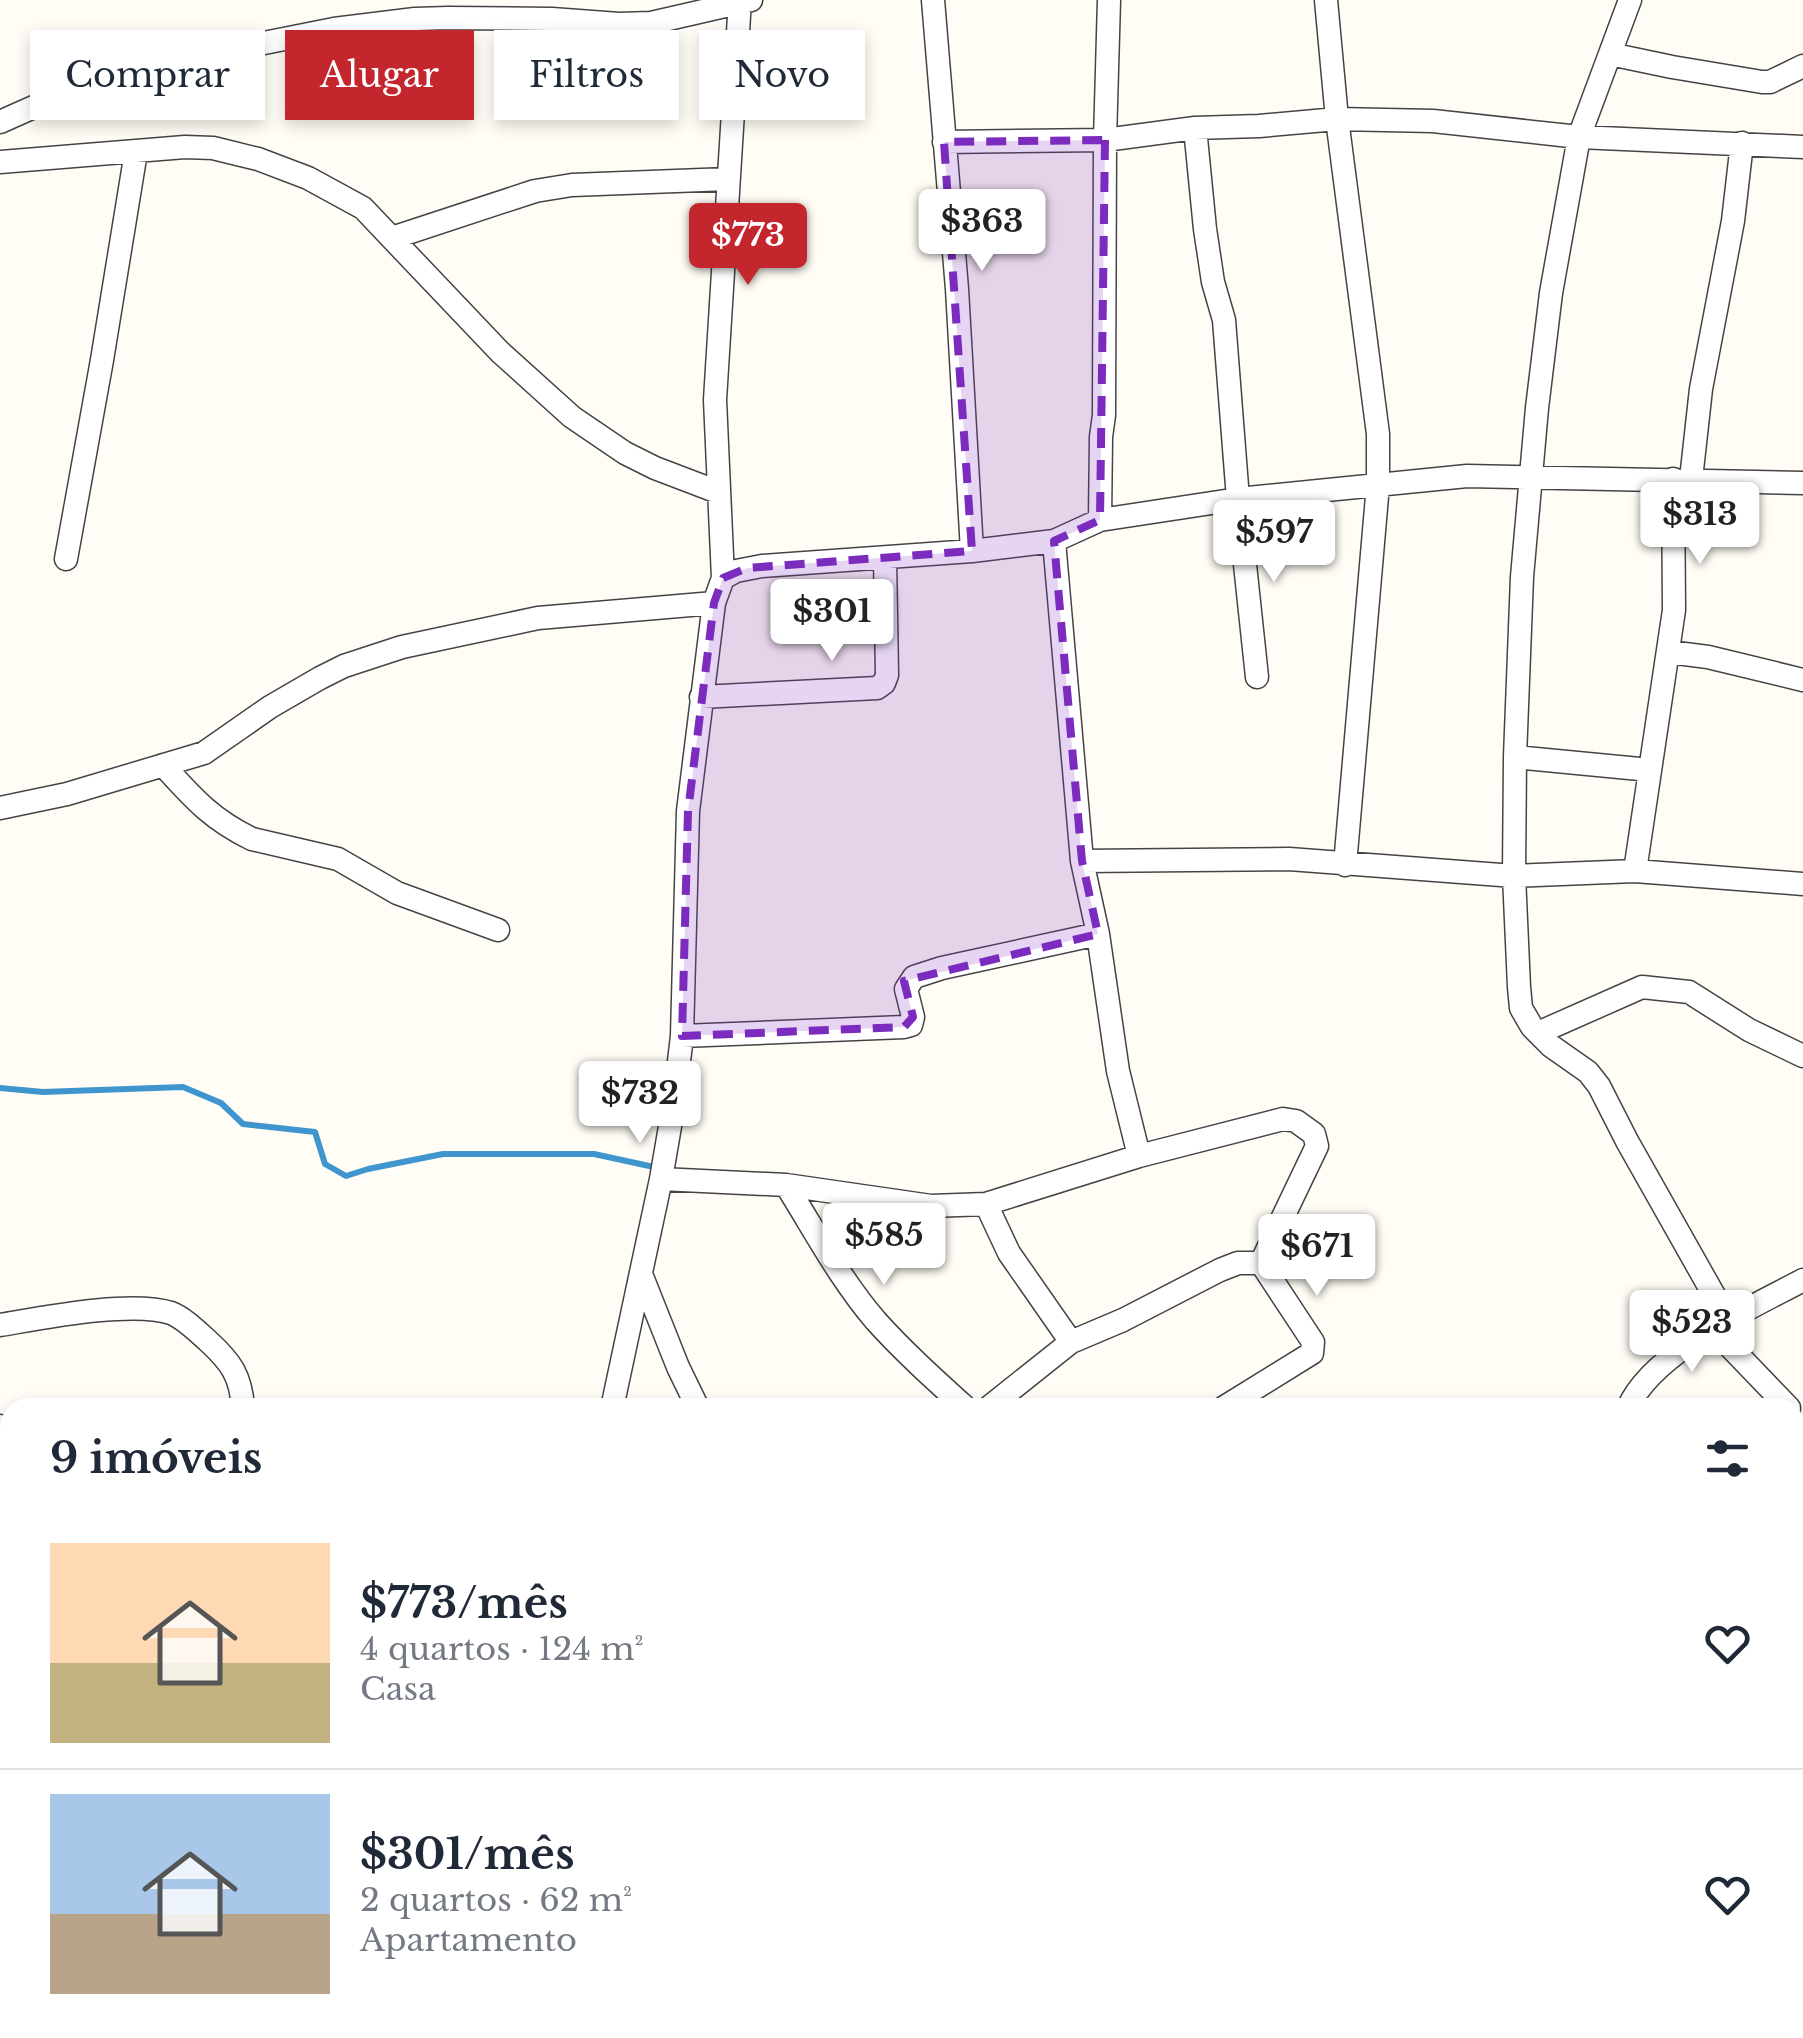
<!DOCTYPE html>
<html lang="pt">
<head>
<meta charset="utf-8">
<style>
  body { margin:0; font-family:"Libre Baskerville",serif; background:#f2f2f3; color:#1f2937; height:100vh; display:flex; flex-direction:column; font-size:38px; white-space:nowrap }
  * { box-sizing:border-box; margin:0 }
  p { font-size:32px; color:#747a83 }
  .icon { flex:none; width:55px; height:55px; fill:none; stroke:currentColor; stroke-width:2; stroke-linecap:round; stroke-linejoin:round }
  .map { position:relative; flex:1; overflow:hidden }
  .panel { position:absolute; left:0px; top:1398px; width:1805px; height:642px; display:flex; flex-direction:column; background:#fff; border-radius:30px 30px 0 0; box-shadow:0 5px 15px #0003 }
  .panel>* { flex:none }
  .top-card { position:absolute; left:30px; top:30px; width:1000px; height:90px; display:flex; gap:20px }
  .price { position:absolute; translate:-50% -85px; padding:0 22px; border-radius:10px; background:#fff; color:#222; font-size:32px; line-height:65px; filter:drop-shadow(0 2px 5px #0008) }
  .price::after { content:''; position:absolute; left:50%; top:60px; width:30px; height:22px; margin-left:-15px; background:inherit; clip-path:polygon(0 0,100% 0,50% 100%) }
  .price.selected { background:#c4262e; color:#fff }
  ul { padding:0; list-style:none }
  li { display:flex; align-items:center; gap:30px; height:250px; padding:0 50px }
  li+li { border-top:2px solid #e0e1e3 }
  li span { display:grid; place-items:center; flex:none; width:280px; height:200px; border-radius:0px; color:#555 }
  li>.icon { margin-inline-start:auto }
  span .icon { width:120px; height:120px; fill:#fffc; stroke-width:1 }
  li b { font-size:42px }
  h2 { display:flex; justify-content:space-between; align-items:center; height:120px; padding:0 50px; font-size:42px }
  .chip { padding:0 35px; border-radius:0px; background:#fff; box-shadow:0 5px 15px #0003; font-size:35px; line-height:90px }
  .chip.selected { background:#c4262e; color:#fff }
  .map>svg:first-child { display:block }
</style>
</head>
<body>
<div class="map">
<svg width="1803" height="2038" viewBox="0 0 1803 2038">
  <rect width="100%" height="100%" fill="#fffdf5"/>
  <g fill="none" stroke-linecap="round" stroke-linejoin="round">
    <path stroke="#3f96cf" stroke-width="6" d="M 0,1088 L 43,1092 L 183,1087 L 221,1103 L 243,1124 L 315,1132 L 325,1164 L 346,1176 L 368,1169 L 443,1154 L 594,1154 L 654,1167"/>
    <defs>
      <path id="street" d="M 933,0 L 957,289 L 972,551
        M 1326,0 L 1337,119 L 1378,434 L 1378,485 L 1345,865
        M 1630,0 L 1579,137 L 1551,293 L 1537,408 L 1522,577 L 1515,757 L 1514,876 L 1519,987 L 1521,1008 L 1532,1027 L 1551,1046 L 1588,1072 L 1599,1086 L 1627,1141 L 1728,1320
        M 1610,54 L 1672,67 L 1762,82 L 1770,82 L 1803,66
        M 0,122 L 108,74 L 334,29 L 415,19 L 448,18 L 552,19 L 619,24 L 651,23 L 751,0
        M 1195,128 L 1205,229 L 1213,282 L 1224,320 L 1238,499 L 1257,677
        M 944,142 L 1105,140 L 1195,128 L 1259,126 L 1337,119 L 1433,121 L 1579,137 L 1803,147
        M 0,162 L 185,147 L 213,148 L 258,159 L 308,178 L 363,208 L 500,352 L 572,417 L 625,453 L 655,468 L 718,492
        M 392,238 L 535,191 L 572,185 L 728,179
        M 1691,479 L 1701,389 L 1733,221 L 1742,143
        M 1100,520 L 1101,437 L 1104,415 L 1105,140 L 1109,0
        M 1054,541 L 1082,861 L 1098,934 L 1118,1071 L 1139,1156
        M 66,559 L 102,360 L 136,152
        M 723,578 L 715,400 L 740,0
        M 1669,652 L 1708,657 L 1803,680
        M 701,697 L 877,688 L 884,683 L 887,675 L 885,558
        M 1515,757 L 1650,770
        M 163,765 C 193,798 211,819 252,839 L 338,859 L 397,893 L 498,930
        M 0,808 L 67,794 L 204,753 L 270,707 L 320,678 L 344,666 L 402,647 L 538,618 L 714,603
        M 1082,861 L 1289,859 L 1514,876 L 1635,871 L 1803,884
        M 1635,871 L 1674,610 L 1673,479
        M 1538,1033 L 1642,987 L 1689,992 L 1749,1030 L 1803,1056
        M 682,1036 L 904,1027 L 911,1025 L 913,1017 L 906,989 L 914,977 L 942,968 L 1098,934
        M 661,1179 L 786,1185 L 931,1206 L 986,1204 L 1139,1156 L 1283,1119 L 1296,1121 L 1314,1134 L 1317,1146 L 1261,1263
        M 786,1185 C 815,1231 840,1279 876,1321 C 904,1352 935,1380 966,1408
        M 986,1204 L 1009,1253 L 1071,1342
        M 641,1274 L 678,1367 L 696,1404 L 700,1408
        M 0,1325 C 42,1318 131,1300 171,1313 C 184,1318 198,1332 208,1341 C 231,1362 241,1376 243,1408
        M 1713,1329 L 1789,1408
        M 612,1408 L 661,1179 L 674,1103 L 682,1036 L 688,811 L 714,603 L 723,578 L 736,571 L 762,566 L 972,551 L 1054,541 L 1100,520 L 1238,499 L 1467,476 L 1803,483
        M 988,1408 L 1071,1342 L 1123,1320 L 1220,1270 L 1238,1263 L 1261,1263
        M 1223,1408 L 1312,1353 L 1313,1342 L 1261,1263
        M 1628,1408 C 1652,1352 1751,1308 1803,1280
        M 0,1426 L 10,1446
        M 0,1762 L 10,1782
        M 1795,1810 L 1803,1817
        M 0,1831 L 10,1828
        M 1795,1950 L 1803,1957
        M 0,1997 L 10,1992
        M 128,2030 L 131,2038
        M 310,2030 L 315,2038
        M 599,2030 L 599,2038
        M 1041,2030 L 1046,2038
        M 1792,2038 L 1803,2021"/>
    </defs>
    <use href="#street" stroke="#444" stroke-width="25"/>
    <use href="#street" stroke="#fff" stroke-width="22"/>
  </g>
  <path fill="#7b2cbf" fill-opacity="0.2" stroke="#7b2cbf" stroke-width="8" stroke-dasharray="20 12" stroke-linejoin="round" d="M 1105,140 L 1100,520 L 1054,541 L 1082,861 L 1098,934 L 904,981 L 913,1017 L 904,1027 L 682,1036 L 688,811 L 714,603 L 723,578 L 747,568 L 972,551 L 944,142 Z"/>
</svg>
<b class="price" style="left:982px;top:274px">$363</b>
<b class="price selected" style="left:748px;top:288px">$773</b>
<b class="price" style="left:1700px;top:567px">$313</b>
<b class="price" style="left:1274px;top:585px">$597</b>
<b class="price" style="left:832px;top:664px">$301</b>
<b class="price" style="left:640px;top:1146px">$732</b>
<b class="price" style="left:884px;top:1288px">$585</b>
<b class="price" style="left:1317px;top:1299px">$671</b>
<b class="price" style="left:1692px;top:1375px">$523</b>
<div class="top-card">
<a class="chip">Comprar</a>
<a class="chip selected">Alugar</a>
<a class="chip">Filtros</a>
<a class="chip">Novo</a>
</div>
<section class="panel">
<h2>9 imóveis<svg class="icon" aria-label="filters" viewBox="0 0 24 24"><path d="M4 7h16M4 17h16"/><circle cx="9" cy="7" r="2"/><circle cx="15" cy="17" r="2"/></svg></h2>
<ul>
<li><span style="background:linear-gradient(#ffd9b3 60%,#c2b280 0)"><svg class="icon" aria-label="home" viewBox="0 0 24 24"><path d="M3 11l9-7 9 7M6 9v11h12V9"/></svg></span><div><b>$773/mês</b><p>4 quartos · 124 m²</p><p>Casa</p></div><svg class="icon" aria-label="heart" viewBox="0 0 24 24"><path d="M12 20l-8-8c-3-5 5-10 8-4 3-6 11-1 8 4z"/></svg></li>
<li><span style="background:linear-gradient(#a9c7e8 60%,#b9a48a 0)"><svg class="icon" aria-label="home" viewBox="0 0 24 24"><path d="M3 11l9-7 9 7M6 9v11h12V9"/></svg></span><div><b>$301/mês</b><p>2 quartos · 62 m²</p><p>Apartamento</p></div><svg class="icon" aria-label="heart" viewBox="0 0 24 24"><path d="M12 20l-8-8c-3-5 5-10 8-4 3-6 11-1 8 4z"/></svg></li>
</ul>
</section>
</div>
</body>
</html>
